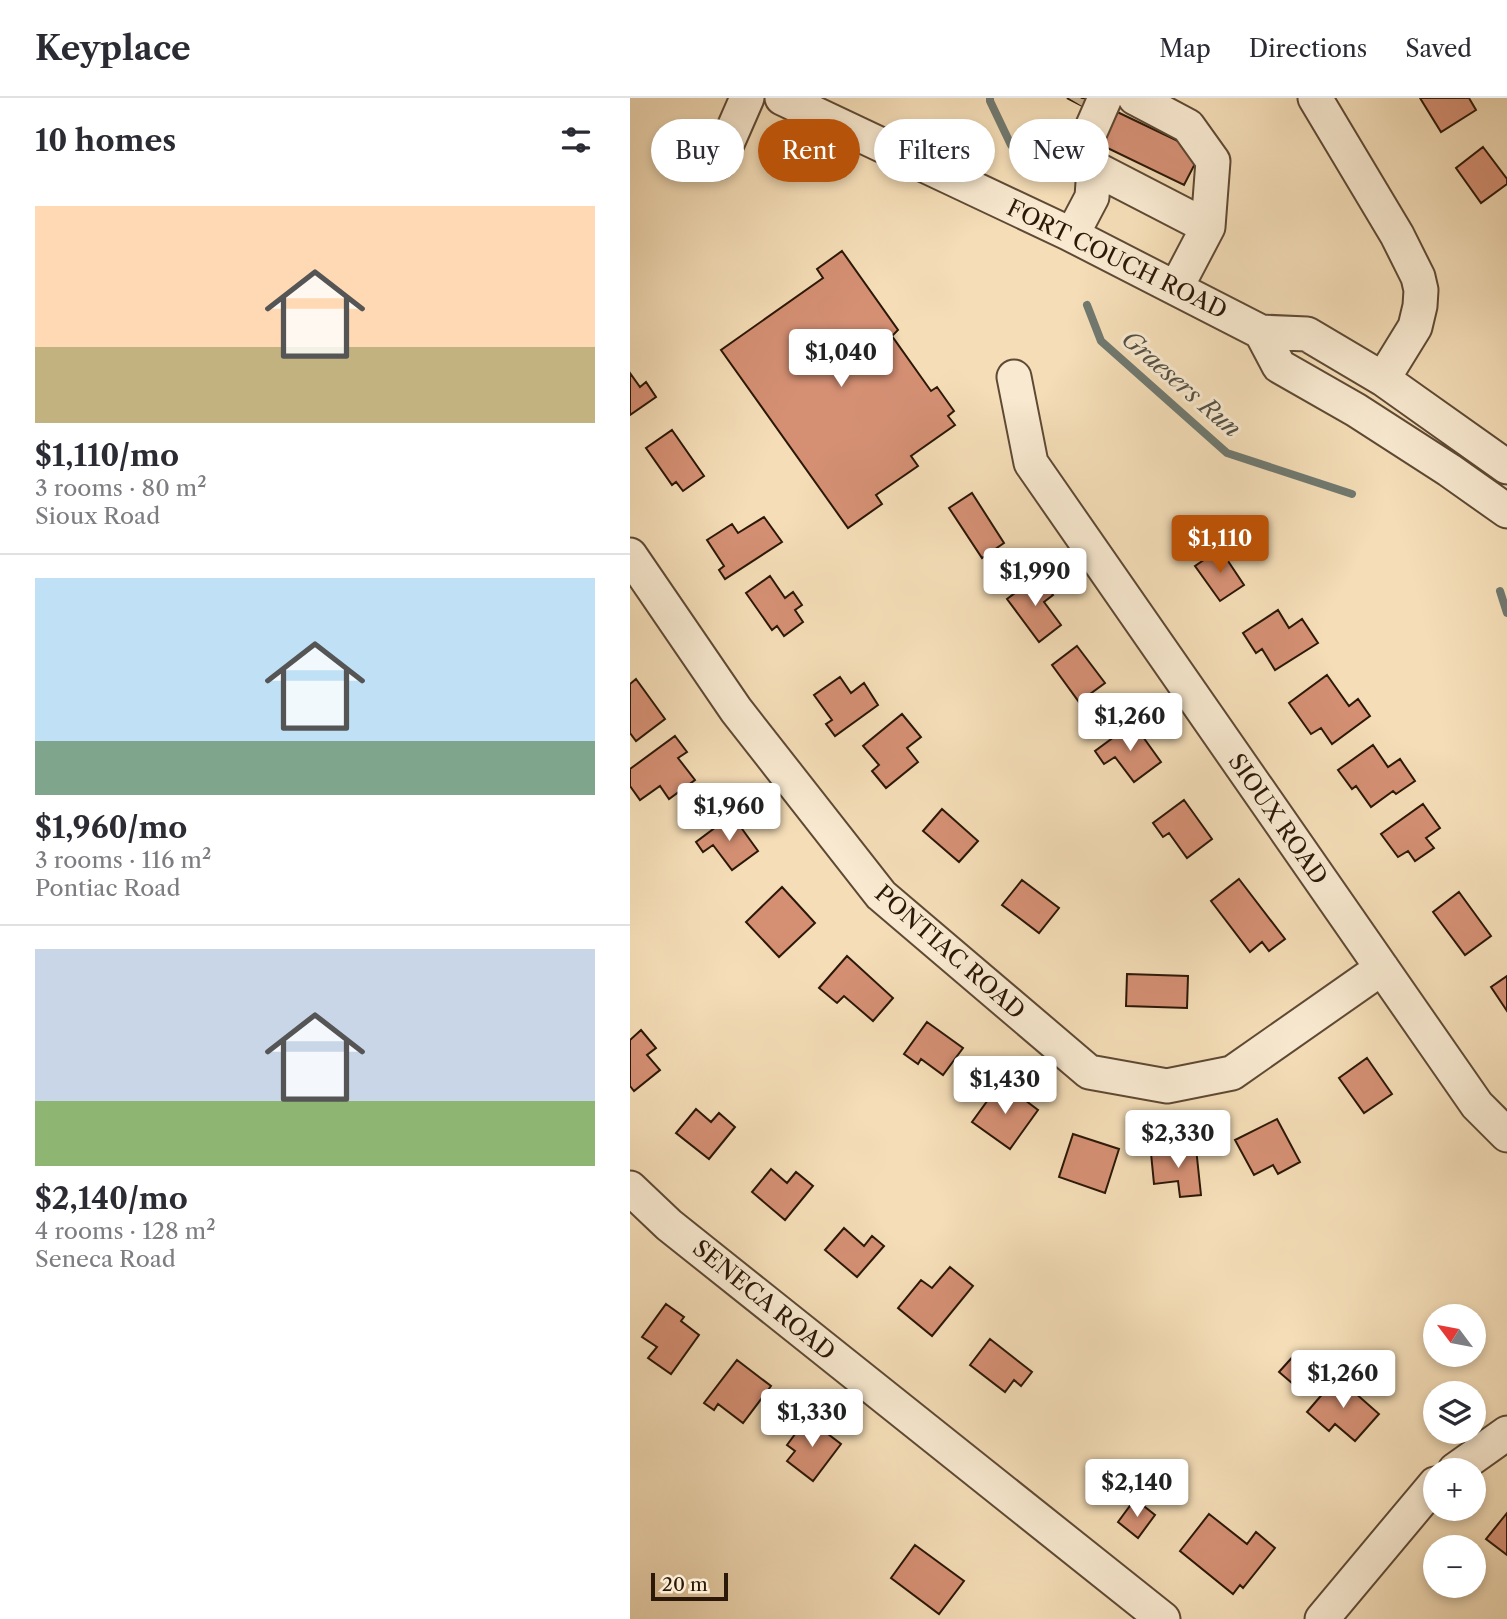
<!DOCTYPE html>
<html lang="en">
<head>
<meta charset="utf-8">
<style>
  body { margin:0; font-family:"Libre Caslon Text",serif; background:#f7f7f7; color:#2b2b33; height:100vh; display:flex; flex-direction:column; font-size:26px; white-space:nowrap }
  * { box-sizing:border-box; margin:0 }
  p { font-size:23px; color:#7c7c81 }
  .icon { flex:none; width:38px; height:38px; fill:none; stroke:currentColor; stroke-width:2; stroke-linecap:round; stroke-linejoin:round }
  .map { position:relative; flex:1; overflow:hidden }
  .side { display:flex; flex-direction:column; background:#fff; width:630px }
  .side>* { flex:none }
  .top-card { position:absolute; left:21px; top:21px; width:665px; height:63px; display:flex; gap:14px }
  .needle { width:46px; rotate:302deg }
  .controls { position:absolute; left:793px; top:1206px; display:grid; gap:14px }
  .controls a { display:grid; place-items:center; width:63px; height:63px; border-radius:50%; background:#fff; box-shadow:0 4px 10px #0003; font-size:35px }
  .scale { position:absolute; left:21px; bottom:18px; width:77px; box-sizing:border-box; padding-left:7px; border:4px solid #2c1808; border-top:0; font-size:19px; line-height:24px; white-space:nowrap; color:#2c1808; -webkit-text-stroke:5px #f8e9d0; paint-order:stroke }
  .price { position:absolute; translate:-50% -60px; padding:0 16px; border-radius:7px; background:#fff; color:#222; font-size:23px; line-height:46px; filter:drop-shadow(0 2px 4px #0008) }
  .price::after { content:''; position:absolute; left:50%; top:42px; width:21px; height:16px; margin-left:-10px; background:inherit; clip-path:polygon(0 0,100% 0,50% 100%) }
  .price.current { background:#b45309; color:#fff }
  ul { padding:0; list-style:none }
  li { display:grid; align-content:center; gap:14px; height:371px; padding:0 35px }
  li+li { border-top:2px solid #e1e1e2 }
  li span { display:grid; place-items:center; height:217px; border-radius:0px; color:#555 }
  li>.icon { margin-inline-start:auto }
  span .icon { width:126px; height:126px; fill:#fffc; stroke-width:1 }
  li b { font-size:30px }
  h2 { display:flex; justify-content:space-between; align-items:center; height:84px; padding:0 35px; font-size:30px }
  .tag { padding:0 24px; border-radius:32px; background:#fff; box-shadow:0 4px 10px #0003; font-size:24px; line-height:63px }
  .tag.current { background:#b45309; color:#fff }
  header { display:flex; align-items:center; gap:42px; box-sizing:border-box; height:98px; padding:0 35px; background:#fff; border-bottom:2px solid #e1e1e2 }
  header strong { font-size:33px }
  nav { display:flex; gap:38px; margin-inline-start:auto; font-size:24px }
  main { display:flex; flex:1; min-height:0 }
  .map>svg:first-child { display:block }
</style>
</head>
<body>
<header>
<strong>Keyplace</strong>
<nav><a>Map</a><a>Directions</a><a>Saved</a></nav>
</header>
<main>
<section class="side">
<h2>10 homes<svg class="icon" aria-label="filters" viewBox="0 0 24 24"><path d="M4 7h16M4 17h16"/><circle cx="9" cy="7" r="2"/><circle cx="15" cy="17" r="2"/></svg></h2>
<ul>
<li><span style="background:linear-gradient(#ffd9b3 65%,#c2b280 0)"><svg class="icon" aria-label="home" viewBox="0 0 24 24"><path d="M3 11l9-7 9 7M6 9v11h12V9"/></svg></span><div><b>$1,110/mo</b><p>3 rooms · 80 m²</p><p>Sioux Road</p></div></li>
<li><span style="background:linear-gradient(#bfe0f5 75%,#7fa58c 0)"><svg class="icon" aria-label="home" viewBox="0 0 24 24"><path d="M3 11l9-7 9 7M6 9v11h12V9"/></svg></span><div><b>$1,960/mo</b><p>3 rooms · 116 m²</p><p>Pontiac Road</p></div></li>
<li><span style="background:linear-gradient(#c9d6e8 70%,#8fb573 0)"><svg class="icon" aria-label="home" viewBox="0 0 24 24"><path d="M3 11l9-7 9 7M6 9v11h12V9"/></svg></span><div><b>$2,140/mo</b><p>4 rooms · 128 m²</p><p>Seneca Road</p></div></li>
</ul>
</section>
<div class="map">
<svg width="877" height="1521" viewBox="0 0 877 1521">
  <rect width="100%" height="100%" fill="#f4ddb7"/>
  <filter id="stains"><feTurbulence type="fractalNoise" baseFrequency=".00286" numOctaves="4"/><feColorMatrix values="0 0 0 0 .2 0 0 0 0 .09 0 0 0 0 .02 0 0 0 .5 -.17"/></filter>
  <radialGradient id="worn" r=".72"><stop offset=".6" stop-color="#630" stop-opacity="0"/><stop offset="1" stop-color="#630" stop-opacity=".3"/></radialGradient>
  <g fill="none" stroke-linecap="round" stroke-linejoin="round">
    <path stroke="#707970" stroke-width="8" d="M 360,0 L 360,3 L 381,47
      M 457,207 L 471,243 L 597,355 L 722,396
      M 870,493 L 877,515"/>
  </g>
  <path fill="#d59074" stroke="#2c1808" stroke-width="2" d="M 437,0 L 461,0 L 456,10 Z
    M 790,0 L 839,0 L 846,12 L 811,34 Z
    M 481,11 L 571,54 L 554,87 L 465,44 Z
    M 853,49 L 877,81 L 877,86 L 851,105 L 826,70 Z
    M 212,153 L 268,232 L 262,238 L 301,293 L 307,289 L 324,313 L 318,318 L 325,327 L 281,358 L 288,368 L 246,397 L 252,406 L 218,430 L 91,252 L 193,180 L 187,171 Z
    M 0,275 L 10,289 L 16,284 L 26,299 L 0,317 Z
    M 42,332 L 74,378 L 53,393 L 46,384 L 42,387 L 16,350 Z
    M 342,395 L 374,445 L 352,460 L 319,410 Z
    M 134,419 L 152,444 L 95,481 L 89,472 L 94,468 L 77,442 L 102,426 L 108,435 Z
    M 590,451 L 614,487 L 590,503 L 565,468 Z
    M 409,477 L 423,497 L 414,504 L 431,527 L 409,544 L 377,501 Z
    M 140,478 L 155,500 L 163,494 L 172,507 L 165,512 L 173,524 L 154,538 L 147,528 L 142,532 L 116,495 Z
    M 648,512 L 659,530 L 672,521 L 688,545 L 645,572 L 632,551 L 626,555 L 613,535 Z
    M 447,548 L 475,585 L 449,604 L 422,567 Z
    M 697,577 L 719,608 L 728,601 L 740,618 L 702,646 L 691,630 L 681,636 L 659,605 Z
    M 210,579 L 221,595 L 234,585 L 248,607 L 205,638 L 196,626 L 202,622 L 184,597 Z
    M 6,581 L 35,621 L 6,643 L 0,635 L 0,586 Z
    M 272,616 L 291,639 L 277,650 L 288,664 L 256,690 L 242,673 L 249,667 L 233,648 Z
    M 503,625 L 531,664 L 504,684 L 485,659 L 474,666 L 465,653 Z
    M 45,638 L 57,654 L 48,660 L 65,682 L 39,701 L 30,688 L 10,702 L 0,688 L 0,671 Z
    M 743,647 L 758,669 L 770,661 L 785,683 L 766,696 L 763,693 L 741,709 L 726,688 L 722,691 L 708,672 Z
    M 554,702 L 582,741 L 557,760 L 539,735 L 533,739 L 523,725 Z
    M 793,706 L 810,730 L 796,740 L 804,750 L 785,763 L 778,753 L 768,759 L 751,736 Z
    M 312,711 L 348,743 L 329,764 L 293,733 Z
    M 102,717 L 128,753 L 102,772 L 83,747 L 73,754 L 66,744 Z
    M 609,781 L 655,841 L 639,853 L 632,844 L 620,854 L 581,803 Z
    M 392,782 L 429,810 L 409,835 L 372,807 Z
    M 152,789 L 185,825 L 149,859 L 116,824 Z
    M 829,794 L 861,838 L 835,857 L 803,814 Z
    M 217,858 L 263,900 L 243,923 L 214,898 L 207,905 L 189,890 Z
    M 497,876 L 558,878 L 557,910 L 496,908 Z
    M 877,878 L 877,913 L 861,889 Z
    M 297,924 L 333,950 L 313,977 L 291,961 L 288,966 L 274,956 Z
    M 11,932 L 26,950 L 17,957 L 30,972 L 4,993 L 0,988 L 0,942 Z
    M 737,960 L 762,996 L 734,1015 L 709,980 Z
    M 371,984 L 408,1012 L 380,1051 L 342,1024 Z
    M 66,1011 L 81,1024 L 89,1015 L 105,1029 L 79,1061 L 46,1035 Z
    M 647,1021 L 670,1064 L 648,1076 L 643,1067 L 624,1077 L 605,1042 Z
    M 443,1036 L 489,1051 L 475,1095 L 429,1079 Z
    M 566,1050 L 571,1097 L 550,1099 L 548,1083 L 524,1086 L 521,1055 Z
    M 141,1071 L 157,1085 L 166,1074 L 183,1088 L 155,1122 L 122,1094 Z
    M 214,1130 L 234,1148 L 242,1138 L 254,1148 L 227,1179 L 195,1152 Z
    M 320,1169 L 343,1188 L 302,1238 L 268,1210 L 291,1182 L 302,1190 Z
    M 36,1206 L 54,1219 L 51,1223 L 69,1237 L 41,1276 L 18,1260 L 27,1249 L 12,1239 Z
    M 360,1241 L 402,1274 L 391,1288 L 384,1282 L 375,1294 L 340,1267 Z
    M 667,1254 L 687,1272 L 669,1291 L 649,1274 Z
    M 107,1262 L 141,1288 L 113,1325 L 88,1306 L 84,1312 L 74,1305 Z
    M 707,1279 L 749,1316 L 725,1343 L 705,1326 L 699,1333 L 677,1314 Z
    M 177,1320 L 211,1346 L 183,1383 L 157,1363 L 165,1353 L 157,1347 Z
    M 505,1401 L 525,1417 L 508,1440 L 488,1424 Z
    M 877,1415 L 877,1457 L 856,1441 Z
    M 579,1416 L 617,1446 L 626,1434 L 645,1450 L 613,1490 L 610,1487 L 603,1496 L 550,1453 Z
    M 285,1447 L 334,1483 L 309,1516 L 261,1480 Z"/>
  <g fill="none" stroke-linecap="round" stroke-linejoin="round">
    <path stroke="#ccb694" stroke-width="33" stroke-dasharray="33 17" stroke-linecap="butt" d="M 447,5 L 450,0"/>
    <defs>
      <path id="minor" d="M 152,0 L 438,135 L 631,234 L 677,236 L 753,281 L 877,369
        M 505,0 L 558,28 L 583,63 L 578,129 L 546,190
        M 685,0 L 767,137 L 788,179 L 791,192 L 790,208 L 785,229 L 753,281
        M 89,64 L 117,0
        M 464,70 L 578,129
        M 442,137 L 462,99 L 464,70 L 454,48 L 475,0
        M 631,234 L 649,268 L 726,312 L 819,372 L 877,413
        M 384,279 L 401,365 L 847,1007 L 877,1037
        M 0,457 L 106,612 L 251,797 L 459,974 L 537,988 L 602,975 L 752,870
        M 0,1090 L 39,1127 L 533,1521
        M 825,1372 L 877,1335
        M 692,1521 L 805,1386"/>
    </defs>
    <use href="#minor" stroke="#5e4934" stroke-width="37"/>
    <use href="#minor" stroke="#f8e9d0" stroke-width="33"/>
  </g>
  <g text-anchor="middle" stroke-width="6" stroke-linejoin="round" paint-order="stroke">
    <g font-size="23" fill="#2c1808" stroke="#f8e9d0">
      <text transform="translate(487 161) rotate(26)" y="8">FORT COUCH ROAD</text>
      <text transform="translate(648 721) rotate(55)" y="8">SIOUX ROAD</text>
      <text transform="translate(320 854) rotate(41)" y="8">PONTIAC ROAD</text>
      <text transform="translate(134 1202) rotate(39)" y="8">SENECA ROAD</text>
    </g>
    <g font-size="24" font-style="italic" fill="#545145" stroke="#f8e9d0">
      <text transform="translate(551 286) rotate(41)" y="8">Graesers Run</text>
    </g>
  </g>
  <rect width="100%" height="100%" filter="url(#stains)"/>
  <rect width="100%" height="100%" fill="url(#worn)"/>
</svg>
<div class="controls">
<a><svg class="needle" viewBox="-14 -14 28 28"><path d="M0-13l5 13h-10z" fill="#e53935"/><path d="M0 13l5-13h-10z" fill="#7c7c81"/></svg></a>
<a><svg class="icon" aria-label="layers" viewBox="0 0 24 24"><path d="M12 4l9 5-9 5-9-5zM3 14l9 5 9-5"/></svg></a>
<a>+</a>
<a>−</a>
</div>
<div class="scale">20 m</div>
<b class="price" style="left:211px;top:291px">$1,040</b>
<b class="price current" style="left:590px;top:477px">$1,110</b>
<b class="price" style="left:405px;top:510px">$1,990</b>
<b class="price" style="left:500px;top:655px">$1,260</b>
<b class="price" style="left:99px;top:745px">$1,960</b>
<b class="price" style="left:375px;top:1018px">$1,430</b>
<b class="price" style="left:548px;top:1072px">$2,330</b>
<b class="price" style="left:713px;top:1312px">$1,260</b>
<b class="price" style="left:182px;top:1351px">$1,330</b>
<b class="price" style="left:507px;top:1421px">$2,140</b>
<div class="top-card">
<a class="tag">Buy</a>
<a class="tag current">Rent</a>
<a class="tag">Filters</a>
<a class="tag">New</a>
</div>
</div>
</main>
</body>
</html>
